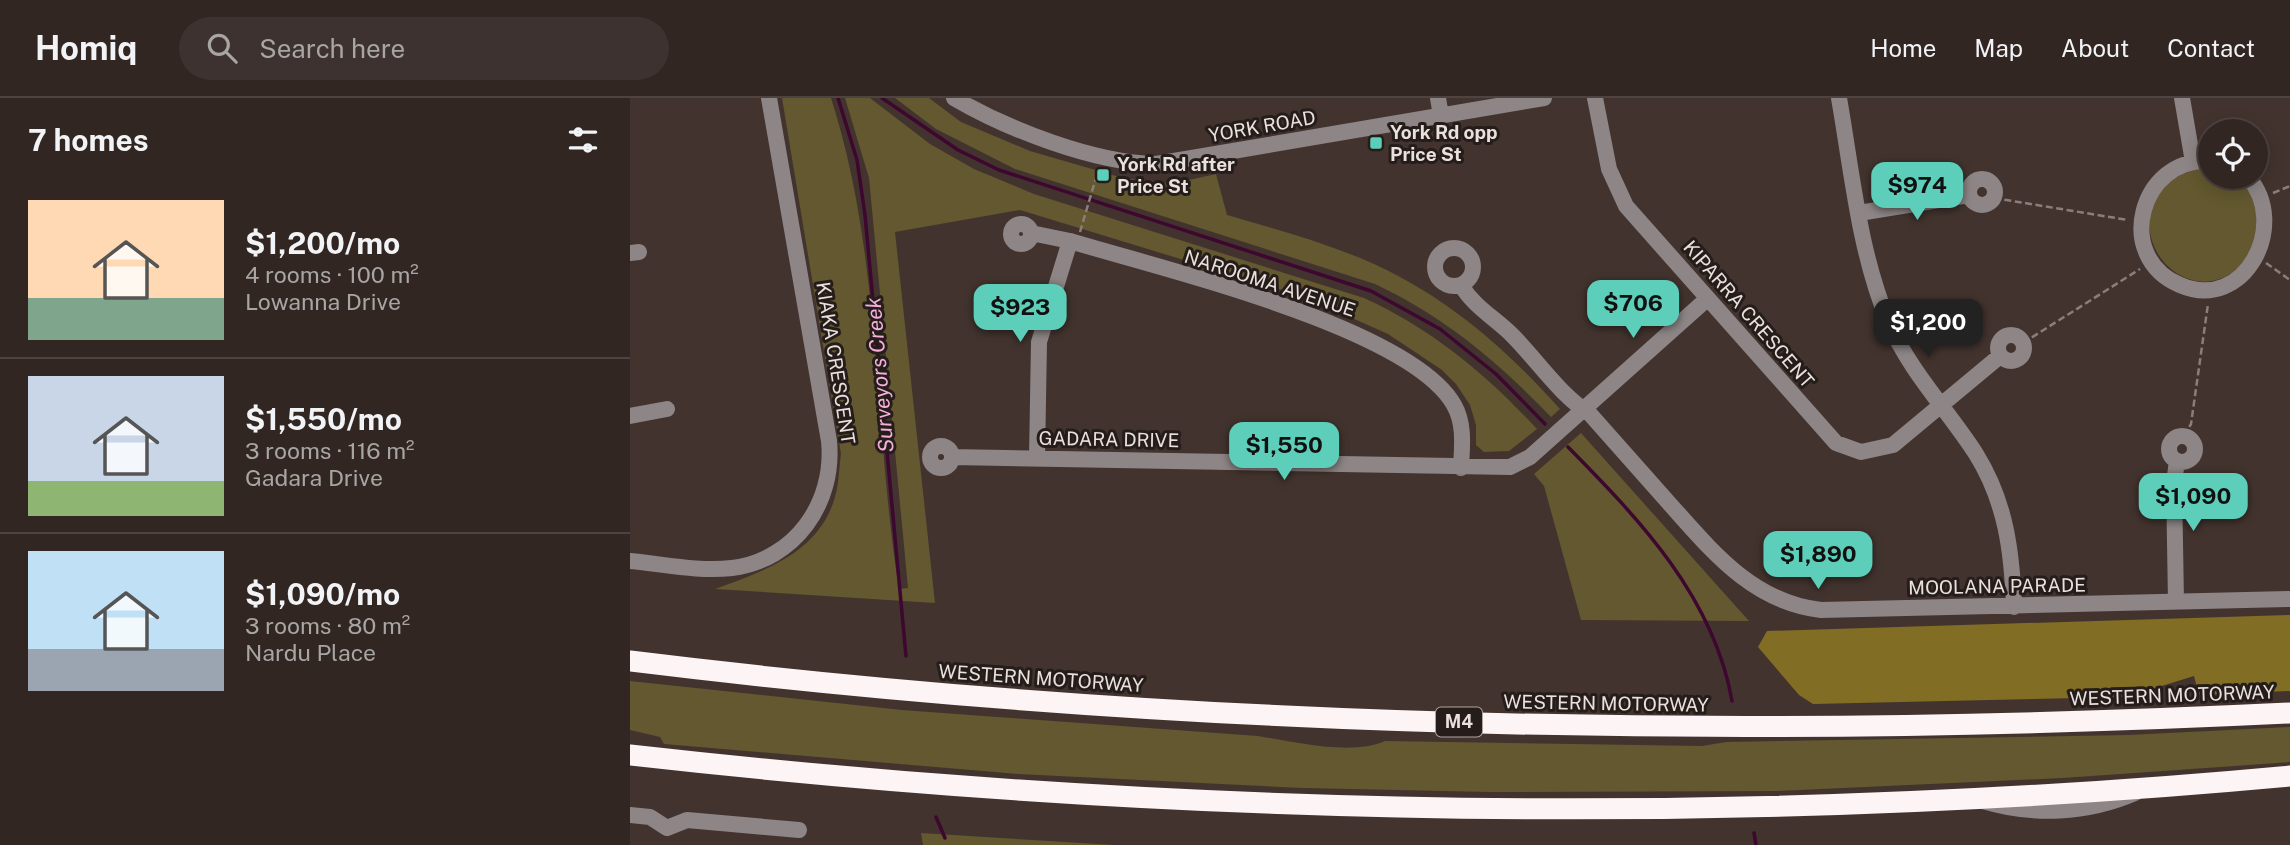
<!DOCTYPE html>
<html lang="en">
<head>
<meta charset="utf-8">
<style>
  body { margin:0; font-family:"Public Sans",sans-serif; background:#3d322f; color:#f1f3f6; height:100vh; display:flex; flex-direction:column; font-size:26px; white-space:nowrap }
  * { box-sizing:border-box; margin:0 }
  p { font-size:23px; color:#a8a5a5 }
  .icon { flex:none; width:38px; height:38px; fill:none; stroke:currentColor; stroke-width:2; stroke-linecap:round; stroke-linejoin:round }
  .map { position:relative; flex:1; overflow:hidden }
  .sheet { display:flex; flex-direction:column; background:#322622; width:630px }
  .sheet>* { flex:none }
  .controls { position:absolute; left:1568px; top:21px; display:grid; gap:14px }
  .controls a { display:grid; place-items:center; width:70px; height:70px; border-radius:50%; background:#322622; box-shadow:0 4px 18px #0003,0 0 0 2px #4d4340; font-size:35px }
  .price { position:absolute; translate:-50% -60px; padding:0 16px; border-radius:14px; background:#5dceb9; color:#111; font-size:23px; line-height:46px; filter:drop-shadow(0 2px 4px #0008) }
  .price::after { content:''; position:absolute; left:50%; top:42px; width:21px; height:16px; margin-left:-10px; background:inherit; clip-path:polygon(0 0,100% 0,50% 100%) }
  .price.active { background:#222; color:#fff }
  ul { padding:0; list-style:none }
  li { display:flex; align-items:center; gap:21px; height:175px; padding:0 28px }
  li+li { border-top:2px solid #4d4340 }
  li span { display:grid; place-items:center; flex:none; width:196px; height:140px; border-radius:0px; color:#555 }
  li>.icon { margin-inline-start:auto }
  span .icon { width:84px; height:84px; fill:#fffc; stroke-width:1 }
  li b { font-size:30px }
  h2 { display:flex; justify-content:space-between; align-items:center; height:84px; padding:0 28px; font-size:30px }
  header { display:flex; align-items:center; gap:42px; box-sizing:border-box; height:98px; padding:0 35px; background:#322622; border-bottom:2px solid #4d4340 }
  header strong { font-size:33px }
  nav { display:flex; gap:38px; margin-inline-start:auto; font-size:24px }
  .search { width:490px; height:63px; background:#3d322f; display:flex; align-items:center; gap:18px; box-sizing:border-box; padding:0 24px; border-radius:38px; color:#a8a5a5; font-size:26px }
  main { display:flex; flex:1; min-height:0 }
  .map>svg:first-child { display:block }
</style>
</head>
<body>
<header>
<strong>Homiq</strong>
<div class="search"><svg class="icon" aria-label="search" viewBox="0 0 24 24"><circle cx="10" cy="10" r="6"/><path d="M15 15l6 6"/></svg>Search here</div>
<nav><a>Home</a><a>Map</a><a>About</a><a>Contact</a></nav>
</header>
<main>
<section class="sheet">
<h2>7 homes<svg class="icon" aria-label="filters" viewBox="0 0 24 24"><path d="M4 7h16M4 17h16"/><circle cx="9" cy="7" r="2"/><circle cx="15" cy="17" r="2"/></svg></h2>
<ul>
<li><span style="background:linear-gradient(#ffd9b3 70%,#7fa58c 0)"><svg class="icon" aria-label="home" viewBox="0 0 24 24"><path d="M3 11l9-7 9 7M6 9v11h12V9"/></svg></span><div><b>$1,200/mo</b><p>4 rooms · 100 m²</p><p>Lowanna Drive</p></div></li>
<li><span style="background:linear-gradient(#c9d6e8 75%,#8fb573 0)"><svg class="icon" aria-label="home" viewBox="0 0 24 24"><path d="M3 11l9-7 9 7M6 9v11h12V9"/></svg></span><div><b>$1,550/mo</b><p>3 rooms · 116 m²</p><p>Gadara Drive</p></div></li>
<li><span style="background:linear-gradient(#bfe0f5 70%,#9aa5b1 0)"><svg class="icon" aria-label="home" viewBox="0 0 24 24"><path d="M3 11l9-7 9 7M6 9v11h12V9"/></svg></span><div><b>$1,090/mo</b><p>3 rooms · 80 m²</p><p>Nardu Place</p></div></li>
</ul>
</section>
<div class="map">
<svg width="1660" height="747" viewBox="0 0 1660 747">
  <rect width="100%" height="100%" fill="#42332e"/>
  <path fill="#63582f" d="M 152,0 L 201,0 C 252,158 243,328 269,491 L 278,490 L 239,80 L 215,0 L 240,0 L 300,46 L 344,71 L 404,96 L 734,200 C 802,231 856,276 907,331 L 879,353 L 854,354 L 846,347 L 846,327 L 840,307 L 826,286 L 812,272 L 758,236 L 675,199 L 390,112 L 265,134 L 305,505 L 85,491 C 134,473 189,455 205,399 C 209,385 209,370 211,356 Z
    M 265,0 L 299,0 L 331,24 L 400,53 L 493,80 L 541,86 L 586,76 L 597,117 C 638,129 680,140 720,156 C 804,188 870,244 930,311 L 921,319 C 866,262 816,220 745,186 L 385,71 L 306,31 Z
    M 1580,71 L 1580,79 C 1617,79 1618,88 1631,120 C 1627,133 1626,151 1619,162 C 1617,166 1610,169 1606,172 C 1555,212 1492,140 1532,92 C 1544,77 1562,70 1580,71 Z
    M 951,335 L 1119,523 L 951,522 L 914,388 L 904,376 Z
    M 0,583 L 272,612 L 628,638 C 664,644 722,658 755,643 L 1072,648 L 1096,644 L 1498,637 L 1660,629 L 1660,664 L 1433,680 L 1148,693 L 860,694 L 673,690 L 388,676 L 34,646 L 30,639 L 0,632 Z
    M 291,735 L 484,747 L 293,747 Z"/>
  <path fill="#816e24" d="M 1660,517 L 1660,593 L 1569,597 L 1564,578 L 1496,599 L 1183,606 L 1169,597 L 1128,549 L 1137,533 Z"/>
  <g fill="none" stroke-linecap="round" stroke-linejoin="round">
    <path stroke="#3e072f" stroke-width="3.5" d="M 208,0 L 227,62 L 235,117 L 276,558
      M 252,0 L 328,52 L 369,72 L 741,193 L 810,231 L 866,276 L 915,326
      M 938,349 C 1009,421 1084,499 1102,603
      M 306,719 L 315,740
      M 1124,735 L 1126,747"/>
    <path stroke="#8b7e7a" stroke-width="2.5" stroke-dasharray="7 3.5" stroke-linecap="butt" d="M 1643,95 L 1660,88
      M 1364,100 L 1498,122
      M 450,134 L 468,73
      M 1636,165 L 1660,182
      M 1393,245 L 1510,171
      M 1554,338 L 1561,326 L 1578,206"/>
    <path stroke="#8d8586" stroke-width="16" d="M 324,0 C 377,31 464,65 526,66 L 914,0
      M 808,0 L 811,18
      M 965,0 L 979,71 L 996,108 L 1206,345 L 1231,354 L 1263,347 L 1370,258
      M 1209,0 C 1222,74 1229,153 1258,223 C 1280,274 1317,311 1346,356 C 1376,404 1382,454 1384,509
      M 1552,0 L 1563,64
      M 1580,63 C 1510,59 1483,159 1550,187 C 1615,215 1660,126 1618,79
      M1339 94a13 13 0 1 1 26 0a13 13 0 1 1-26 0Z
      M 1229,115 L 1339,97
      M381 136a10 10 0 1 1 20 0a10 10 0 1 1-20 0Z
      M 401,135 L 440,143 C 528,170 780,229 824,307 C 835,326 832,349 831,370
      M805 169a19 19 0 1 1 38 0a19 19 0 1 1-38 0Z
      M 0,155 L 9,154
      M 831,187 C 844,209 865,220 882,237 C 908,263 929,296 960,316 C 986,345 1012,375 1038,404 C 1082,453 1122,504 1191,512 L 1660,501
      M1368 250a13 13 0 1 1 26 0a13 13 0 1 1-26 0Z
      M 0,318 L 37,311
      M1539 351a13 13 0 1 1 26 0a13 13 0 1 1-26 0Z
      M300 359a11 11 0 1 1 22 0a11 11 0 1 1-22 0Z
      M 322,359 L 880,369 L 900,359 L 1077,201
      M 407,360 L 409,244 L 440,143
      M 0,463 C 33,466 69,474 102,470 C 165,462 205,405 199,343 L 139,0
      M 1546,504 L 1544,385 L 1547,363
      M 1353,703 C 1403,718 1457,716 1505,695
      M 0,717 L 20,719 L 37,730 L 57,722 L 169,732"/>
    <path stroke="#fdf4f5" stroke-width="21" d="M 0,563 C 551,631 1106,642 1660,615
      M 0,657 C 550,719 1109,729 1660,678"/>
  </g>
  <g fill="#5dceb9" stroke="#241d1a" stroke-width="2.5">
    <rect x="739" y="38" width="14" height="14" rx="3.5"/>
    <rect x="466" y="70" width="14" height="14" rx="3.5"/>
  </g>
  <g text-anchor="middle" stroke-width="6" stroke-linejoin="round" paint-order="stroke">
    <rect fill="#241d1a" stroke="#afa6a2" stroke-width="2" x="806" y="609.5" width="46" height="29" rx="5"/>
    <g font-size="18" font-weight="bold" fill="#eae0dd">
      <text x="829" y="630">M4</text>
    </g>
    <g font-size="19" fill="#eae0dd" stroke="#241d1a">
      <text transform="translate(632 28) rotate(-10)" y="7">YORK ROAD</text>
      <text transform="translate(640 185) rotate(18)" y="7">NAROOMA AVENUE</text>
      <text transform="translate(1119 216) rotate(49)" y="7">KIPARRA CRESCENT</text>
      <text transform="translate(206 265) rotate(81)" y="7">KIAKA CRESCENT</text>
      <text transform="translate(479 341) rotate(1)" y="7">GADARA DRIVE</text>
      <text transform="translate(1367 488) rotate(-1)" y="7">MOOLANA PARADE</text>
      <text transform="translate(411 580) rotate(4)" y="7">WESTERN MOTORWAY</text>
      <text transform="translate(1542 597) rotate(-2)" y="7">WESTERN MOTORWAY</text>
      <text transform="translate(976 605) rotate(1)" y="7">WESTERN MOTORWAY</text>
    </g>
    <g font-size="19" font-weight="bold" fill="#eae0dd" stroke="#241d1a" text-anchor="start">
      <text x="760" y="41">York Rd opp<tspan x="760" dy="22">Price St</tspan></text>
      <text x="487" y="73">York Rd after<tspan x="487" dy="22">Price St</tspan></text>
    </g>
    <g font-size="21" font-style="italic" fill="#f6afdc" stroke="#241d1a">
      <text transform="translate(250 277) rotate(-95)" y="7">Surveyors Creek</text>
    </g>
  </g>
</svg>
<div class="controls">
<a><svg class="icon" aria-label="locate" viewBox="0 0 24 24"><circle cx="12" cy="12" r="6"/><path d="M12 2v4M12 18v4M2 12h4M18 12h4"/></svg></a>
</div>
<b class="price" style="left:1287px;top:124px">$974</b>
<b class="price" style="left:1003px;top:242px">$706</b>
<b class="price" style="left:390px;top:246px">$923</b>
<b class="price active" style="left:1298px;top:261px">$1,200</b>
<b class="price" style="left:654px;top:384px">$1,550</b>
<b class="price" style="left:1563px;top:435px">$1,090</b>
<b class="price" style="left:1188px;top:493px">$1,890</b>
</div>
</main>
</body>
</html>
